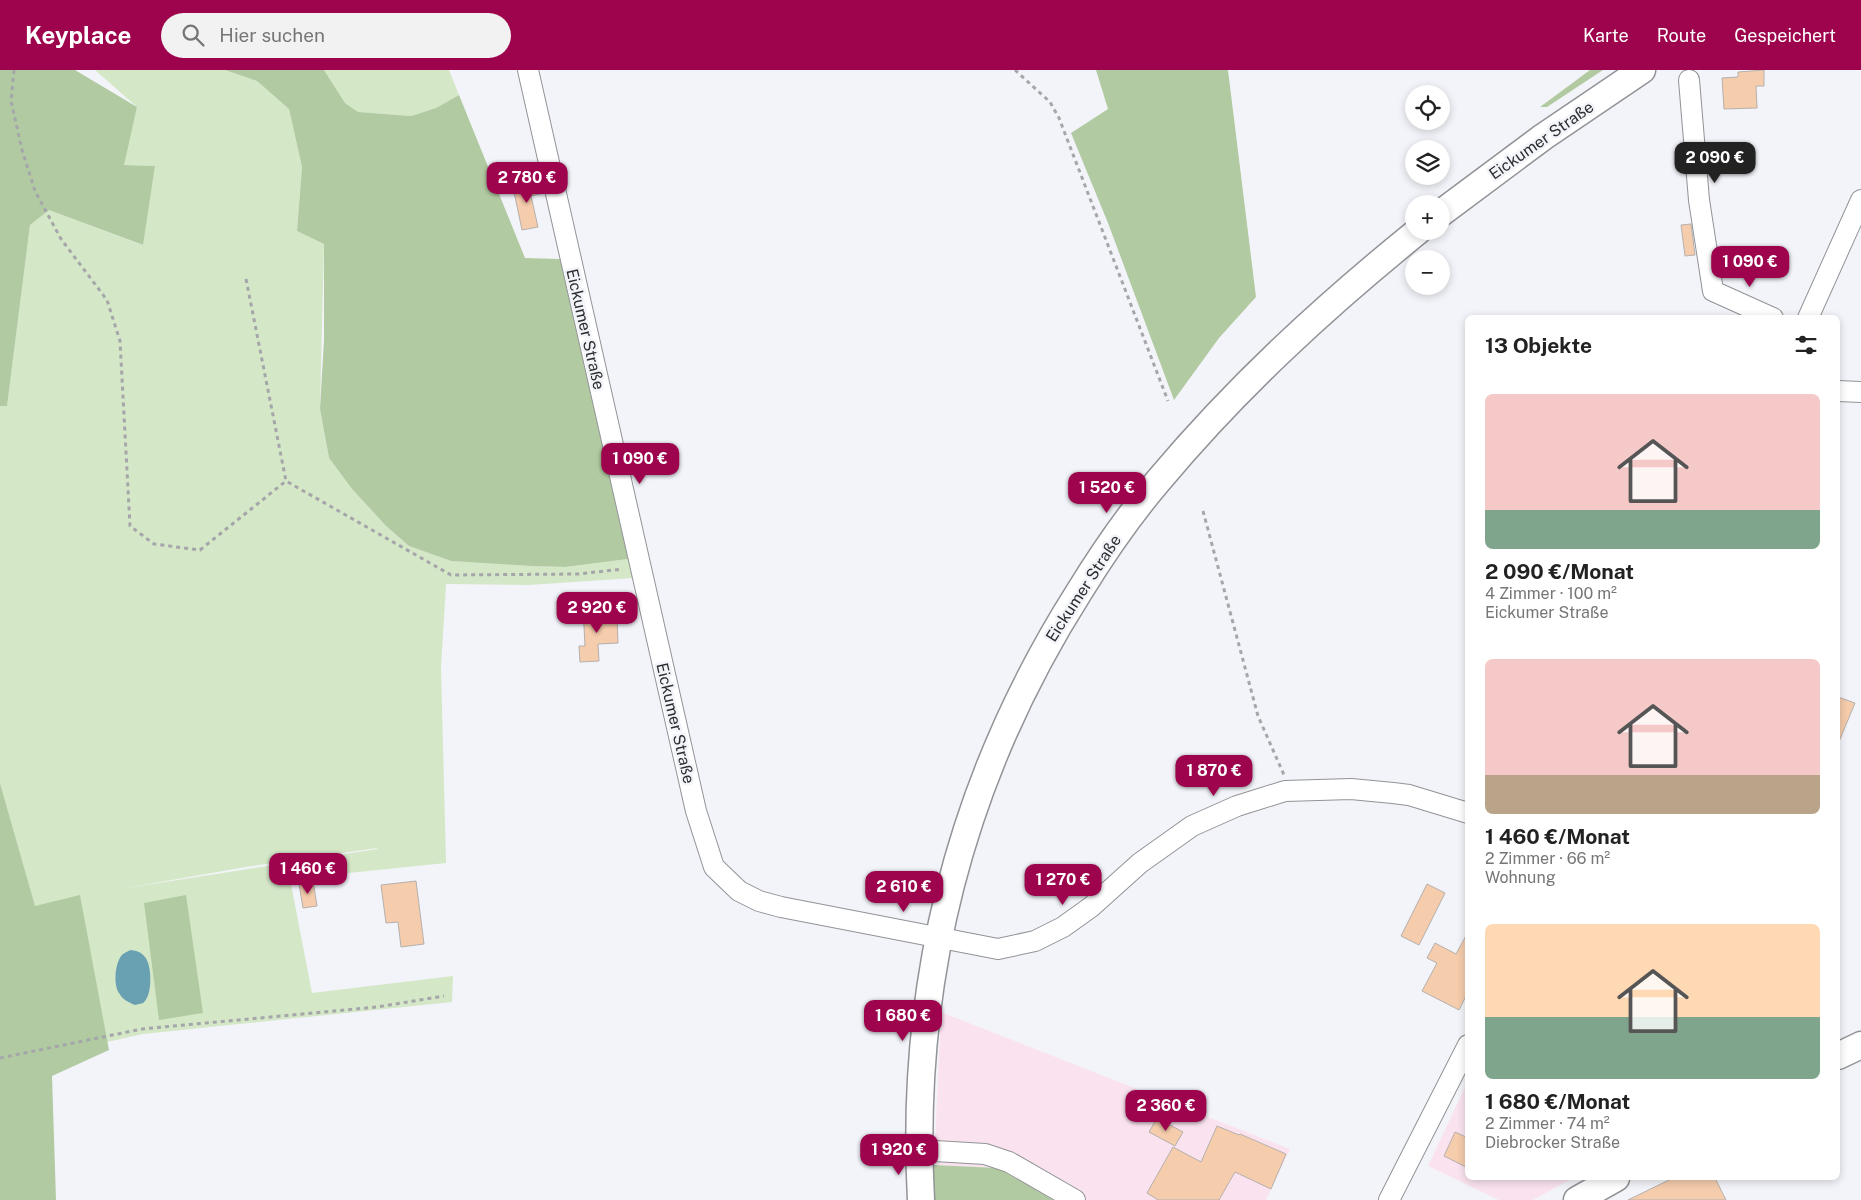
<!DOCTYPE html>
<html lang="de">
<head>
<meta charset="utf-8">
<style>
  body { margin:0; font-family:"Public Sans",sans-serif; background:#f2f2f2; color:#222; height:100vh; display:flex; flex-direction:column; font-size:19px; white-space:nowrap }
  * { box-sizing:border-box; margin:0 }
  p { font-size:16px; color:#767676 }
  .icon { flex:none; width:28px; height:28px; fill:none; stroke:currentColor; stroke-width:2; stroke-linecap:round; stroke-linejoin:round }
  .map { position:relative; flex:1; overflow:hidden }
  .panel { position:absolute; left:1465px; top:245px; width:375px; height:865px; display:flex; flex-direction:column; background:#fff; border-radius:8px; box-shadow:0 2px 8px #0003 }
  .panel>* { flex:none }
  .fabs { position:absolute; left:1405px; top:15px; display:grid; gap:10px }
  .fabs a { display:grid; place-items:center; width:45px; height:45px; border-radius:50%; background:#fff; box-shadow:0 2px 8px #0003; font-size:25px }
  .price { position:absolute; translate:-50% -42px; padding:0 11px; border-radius:10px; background:#9e044d; color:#fff; font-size:16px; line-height:32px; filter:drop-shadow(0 1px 2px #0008) }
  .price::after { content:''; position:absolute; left:50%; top:30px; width:15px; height:11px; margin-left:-8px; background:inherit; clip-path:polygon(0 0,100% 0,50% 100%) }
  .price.current { background:#222; color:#fff }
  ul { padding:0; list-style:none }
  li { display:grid; align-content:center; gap:10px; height:265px; padding:0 20px }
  li span { display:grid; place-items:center; height:155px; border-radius:8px; color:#555 }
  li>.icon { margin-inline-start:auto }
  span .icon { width:90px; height:90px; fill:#fffc; stroke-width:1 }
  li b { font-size:21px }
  h2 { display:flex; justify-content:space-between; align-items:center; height:60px; padding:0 20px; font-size:21px }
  header { display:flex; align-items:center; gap:30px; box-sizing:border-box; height:70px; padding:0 25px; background:#9e044d; color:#fff }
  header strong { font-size:24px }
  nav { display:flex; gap:28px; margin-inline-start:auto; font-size:18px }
  .search { width:350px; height:45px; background:#f2f2f2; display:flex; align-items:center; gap:12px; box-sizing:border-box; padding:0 18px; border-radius:28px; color:#767676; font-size:19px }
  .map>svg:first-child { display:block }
</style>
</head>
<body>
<header>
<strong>Keyplace</strong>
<div class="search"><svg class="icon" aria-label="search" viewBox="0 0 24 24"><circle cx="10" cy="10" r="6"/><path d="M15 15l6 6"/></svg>Hier suchen</div>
<nav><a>Karte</a><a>Route</a><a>Gespeichert</a></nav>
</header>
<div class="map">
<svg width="1861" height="1130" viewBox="0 0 1861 1130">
  <rect width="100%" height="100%" fill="#f3f4f9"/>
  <path fill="#fae3ef" d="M 941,942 L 1290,1079 L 1266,1130 L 1053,1130 L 998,1098 L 934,1095 Z
    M 1467,1013 L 1468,1108 L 1573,1108 L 1533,1130 L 1499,1130 L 1428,1096 Z"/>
  <path fill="#d4e7c7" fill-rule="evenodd" d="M 95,0 L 225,0 L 257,11 L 289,39 L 302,97 L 297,161 L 324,174 L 320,339 L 329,388 L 352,419 L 386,456 L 409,476 L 451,491 L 531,496 L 565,497 L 628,489 L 633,508 L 529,515 L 446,514 L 441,597 L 446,793 L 290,809 L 312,923 L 453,906 L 452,932 L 143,964 L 107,972 L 80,826 L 35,837 L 0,713 L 0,336 L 7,335 L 30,155 L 49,140 L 142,175 L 155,96 L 123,95 L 137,37 ZM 377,778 L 377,779 L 126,818 L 246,797 Z
    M 324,0 L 449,0 L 459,25 L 436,38 L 411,46 L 357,42 L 345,33 Z"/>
  <path fill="#b2caa1" d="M 0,0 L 75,0 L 137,37 L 124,95 L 155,96 L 143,175 L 49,140 L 30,155 L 7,336 L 0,336 Z
    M 225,0 L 324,0 L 345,33 L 358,42 L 411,46 L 436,38 L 459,25 L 525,188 L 560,189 L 628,489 L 565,497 L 531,496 L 451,491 L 409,476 L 386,456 L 352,419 L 329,388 L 320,339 L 324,270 L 324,174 L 297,161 L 302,97 L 289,39 L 257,11 Z
    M 1096,0 L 1228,0 L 1256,227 L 1219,268 L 1174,330 L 1108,153 L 1071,63 L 1108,39 Z
    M 1590,0 L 1603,0 L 1547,37 L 1540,37 Z
    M 0,713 L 35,836 L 80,825 L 109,980 L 52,1006 L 56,1130 L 0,1130 Z
    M 186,825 L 203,943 L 159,950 L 144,833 Z
    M 934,1095 L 998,1098 L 1053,1130 L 933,1130 Z"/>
  <path fill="#6aa1b2" d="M 131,880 C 137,881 141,882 145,887 C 152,895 153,926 143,933 C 141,934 138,934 135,935 C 128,932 123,930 119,923 C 113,914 115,891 123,884 C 126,882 128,881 131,880 Z"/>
  <path fill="#f5ccac" stroke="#b5b0ad" d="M 1764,0 L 1764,16 L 1756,16 L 1757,38 L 1724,39 L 1722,8 L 1738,7 L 1738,2 Z
    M 541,111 L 544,123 L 531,126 L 538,157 L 522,160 L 513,117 Z
    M 1691,154 L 1695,185 L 1685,186 L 1681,155 Z
    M 595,537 L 596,548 L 617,547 L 618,573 L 598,574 L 599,591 L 580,592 L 579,576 L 585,576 L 583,538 Z
    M 1838,627 L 1855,633 L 1838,674 Z
    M 313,811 L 317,836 L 303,838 L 299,814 Z
    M 416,811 L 424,874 L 401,877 L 398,852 L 386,853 L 381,815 Z
    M 1427,814 L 1445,823 L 1419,875 L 1401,866 Z
    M 1468,862 L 1468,922 L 1459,940 L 1422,921 L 1437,893 L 1427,888 L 1435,873 L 1456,884 Z
    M 1157,1048 L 1183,1062 L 1175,1076 L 1149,1062 Z
    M 1217,1056 L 1239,1065 L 1240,1064 L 1286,1084 L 1271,1119 L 1235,1102 L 1219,1130 L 1158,1130 L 1147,1123 L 1173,1077 L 1201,1092 Z
    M 1455,1062 L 1468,1068 L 1468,1098 L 1444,1086 Z
    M 1673,1108 L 1715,1108 L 1726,1130 L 1628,1130 Z"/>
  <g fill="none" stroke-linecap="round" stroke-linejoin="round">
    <defs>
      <path id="minor" d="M 528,0 L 696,741 L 714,797 L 739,821 L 759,831 L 781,837 L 998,879 L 1035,871 L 1063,857 L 1091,837 L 1140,793 L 1192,756 L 1237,736 L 1285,721 L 1351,719 L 1393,723 L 1409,725 L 1468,743
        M 1689,10 L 1699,130 L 1713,221 L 1773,248
        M 1808,248 L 1861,130
        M 1838,321 L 1861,322
        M 918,1080 L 985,1084 L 1009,1092 L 1075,1130
        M 1389,1130 L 1468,975"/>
      <path id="major" d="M 1441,143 L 1543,67 L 1642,0
        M 1838,986 L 1861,975
        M 921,1130 C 909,910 961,708 1079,522 C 1103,483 1129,445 1159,410 C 1237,317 1323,238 1418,161
        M 1577,1130 L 1616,1108"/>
    </defs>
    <use href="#minor" stroke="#919397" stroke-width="22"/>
    <use href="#major" stroke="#919397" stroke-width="29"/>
    <path stroke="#a5a6aa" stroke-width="3" stroke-dasharray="4 4" stroke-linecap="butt" d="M 14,0 L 11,31 L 22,80 L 35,121 L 61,169 L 107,230 L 120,271 L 130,456 L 154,474 L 200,480 L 286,411
      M 1015,0 L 1050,32 L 1059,48 L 1168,331
      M 246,209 L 286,411 L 451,505 L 578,504 L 623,499
      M 1203,441 L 1258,646 L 1284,705
      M 0,988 L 142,959 L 377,937 L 444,926"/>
    <use href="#minor" stroke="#fff" stroke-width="20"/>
    <use href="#major" stroke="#fff" stroke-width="26"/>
  </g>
  <g text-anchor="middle" stroke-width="5" stroke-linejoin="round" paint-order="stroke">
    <g font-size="16" fill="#2c2d2f" stroke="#f3f4f9">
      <text transform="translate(1541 70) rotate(-35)" y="6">Eickumer Straße</text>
      <text transform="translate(586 259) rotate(77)" y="6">Eickumer Straße</text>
      <text transform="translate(1083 518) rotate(-57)" y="6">Eickumer Straße</text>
      <text transform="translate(676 653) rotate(77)" y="6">Eickumer Straße</text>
    </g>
  </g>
</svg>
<div class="fabs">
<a><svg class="icon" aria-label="locate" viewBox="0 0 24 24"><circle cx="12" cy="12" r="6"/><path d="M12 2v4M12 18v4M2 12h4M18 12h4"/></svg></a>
<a><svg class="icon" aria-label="layers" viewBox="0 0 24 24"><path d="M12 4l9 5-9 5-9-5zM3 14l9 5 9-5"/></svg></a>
<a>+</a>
<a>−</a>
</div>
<b class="price current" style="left:1715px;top:114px">2 090 €</b>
<b class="price" style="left:527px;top:134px">2 780 €</b>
<b class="price" style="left:1750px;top:218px">1 090 €</b>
<b class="price" style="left:640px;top:415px">1 090 €</b>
<b class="price" style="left:1107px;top:444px">1 520 €</b>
<b class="price" style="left:597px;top:564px">2 920 €</b>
<b class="price" style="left:1214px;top:727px">1 870 €</b>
<b class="price" style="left:308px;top:825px">1 460 €</b>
<b class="price" style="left:1063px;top:836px">1 270 €</b>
<b class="price" style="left:904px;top:843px">2 610 €</b>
<b class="price" style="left:903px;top:972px">1 680 €</b>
<b class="price" style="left:1166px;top:1062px">2 360 €</b>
<b class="price" style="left:899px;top:1106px">1 920 €</b>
<section class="panel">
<h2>13 Objekte<svg class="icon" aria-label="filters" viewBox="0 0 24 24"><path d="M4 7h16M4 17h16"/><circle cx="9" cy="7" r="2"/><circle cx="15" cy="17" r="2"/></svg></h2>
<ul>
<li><span style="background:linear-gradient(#f6c9c9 75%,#7fa58c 0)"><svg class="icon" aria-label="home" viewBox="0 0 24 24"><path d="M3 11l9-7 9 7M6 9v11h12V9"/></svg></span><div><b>2 090 €/Monat</b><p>4 Zimmer · 100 m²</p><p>Eickumer Straße</p></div></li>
<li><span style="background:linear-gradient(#f6c9c9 75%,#b9a48a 0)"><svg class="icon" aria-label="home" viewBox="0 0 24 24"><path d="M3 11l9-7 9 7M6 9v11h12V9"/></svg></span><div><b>1 460 €/Monat</b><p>2 Zimmer · 66 m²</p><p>Wohnung</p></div></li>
<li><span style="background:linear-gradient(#ffd9b3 60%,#7fa58c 0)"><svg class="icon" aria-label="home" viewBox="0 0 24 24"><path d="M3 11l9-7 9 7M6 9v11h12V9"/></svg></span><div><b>1 680 €/Monat</b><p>2 Zimmer · 74 m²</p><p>Diebrocker Straße</p></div></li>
</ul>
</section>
</div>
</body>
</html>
